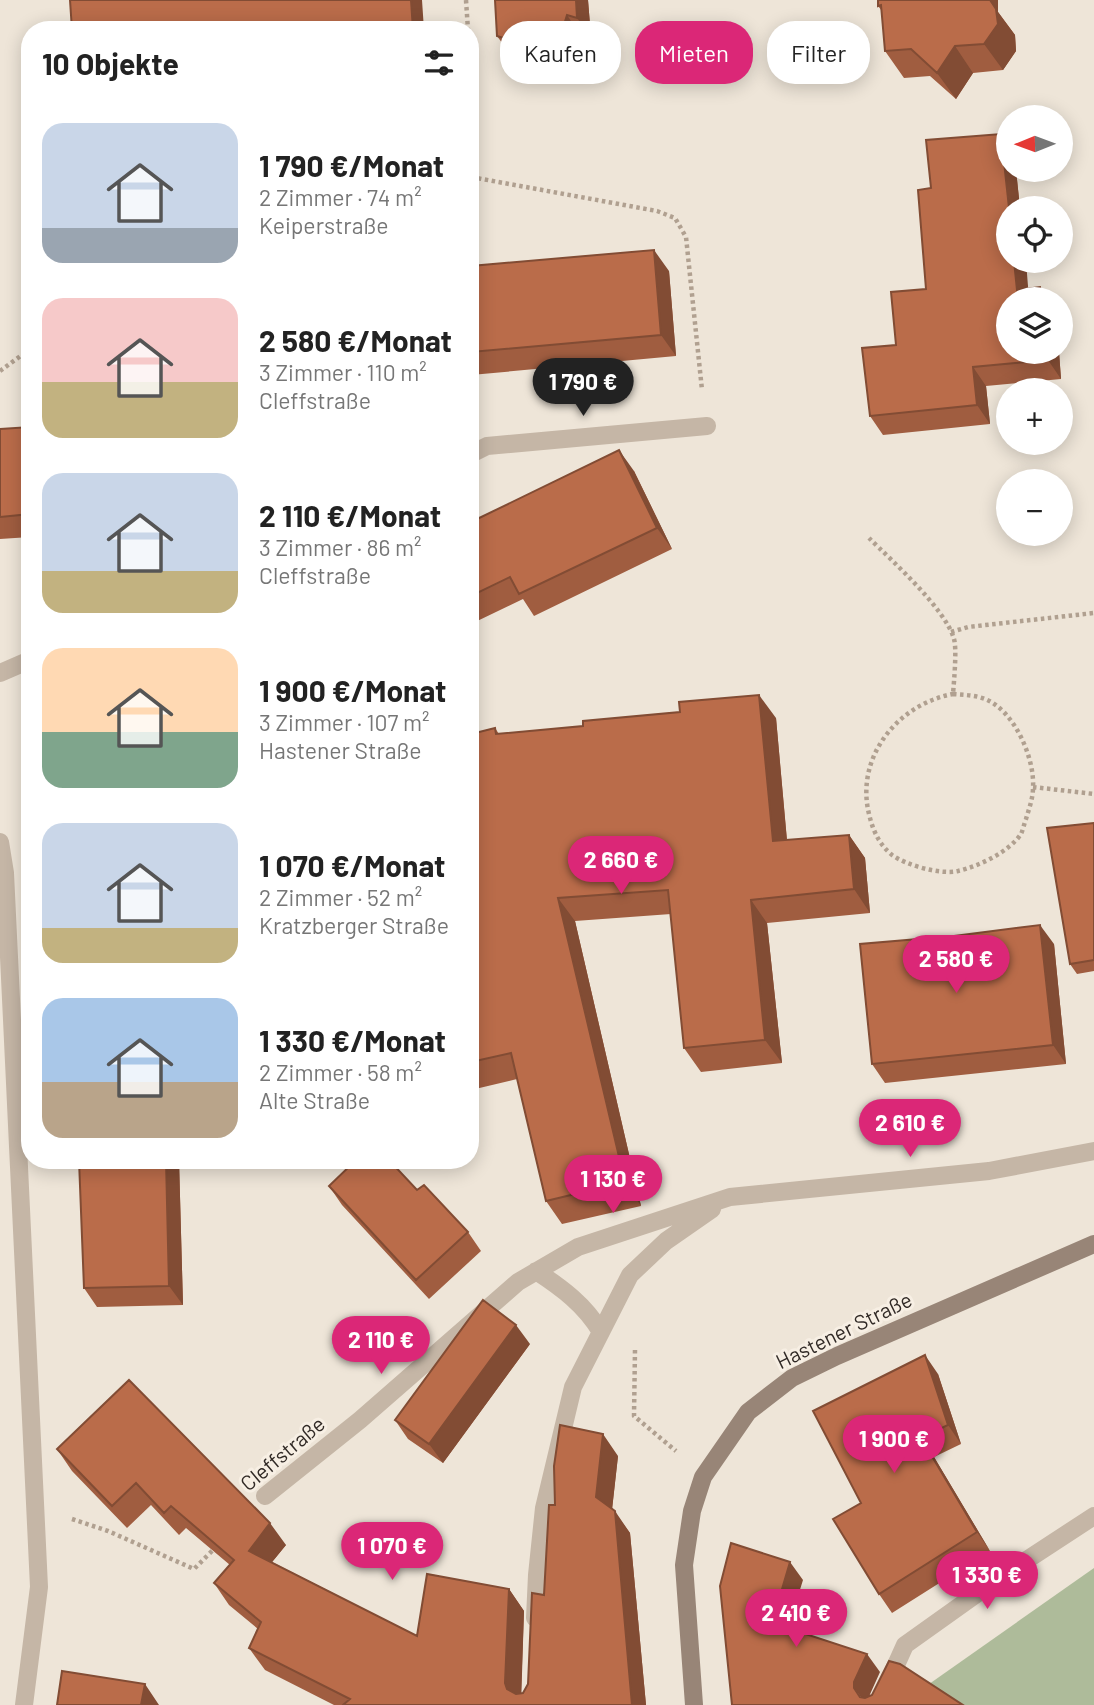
<!DOCTYPE html>
<html lang="de">
<head>
<meta charset="utf-8">
<style>
  body { margin:0; font-family:Barlow,sans-serif; background:#f6f6f6; color:#222; height:100vh; display:flex; flex-direction:column; font-size:26px; white-space:nowrap }
  * { box-sizing:border-box; margin:0 }
  p { font-size:23px; color:#767676 }
  .icon { flex:none; width:38px; height:38px; fill:none; stroke:currentColor; stroke-width:2; stroke-linecap:round; stroke-linejoin:round }
  .map { position:relative; flex:1; overflow:hidden }
  .panel { position:absolute; left:21px; top:21px; width:458px; height:1148px; display:flex; flex-direction:column; background:#fff; border-radius:28px; box-shadow:0 4px 18px #0003 }
  .panel>* { flex:none }
  .guide { position:absolute; left:500px; top:21px; width:488px; height:63px; display:flex; gap:14px }
  .needle { width:46px; rotate:269deg }
  .fabs { position:absolute; left:996px; top:105px; display:grid; gap:14px }
  .fabs a { display:grid; place-items:center; width:77px; height:77px; border-radius:50%; background:#fff; box-shadow:0 4px 18px #0003; font-size:35px }
  .price { position:absolute; translate:-50% -60px; padding:0 16px; border-radius:24px; background:#db2777; color:#fff; font-size:23px; line-height:46px; filter:drop-shadow(0 2px 4px #0008) }
  .price::after { content:''; position:absolute; left:50%; top:42px; width:21px; height:16px; margin-left:-10px; background:inherit; clip-path:polygon(0 0,100% 0,50% 100%) }
  .price.on { background:#222; color:#fff }
  ul { padding:0; list-style:none }
  li { display:flex; align-items:center; gap:21px; height:175px; padding:0 21px }
  li span { display:grid; place-items:center; flex:none; width:196px; height:140px; border-radius:21px; color:#555 }
  li>.icon { margin-inline-start:auto }
  span .icon { width:84px; height:84px; fill:#fffc; stroke-width:1 }
  li b { font-size:30px }
  h2 { display:flex; justify-content:space-between; align-items:center; height:84px; padding:0 21px; font-size:30px }
  .tag { padding:0 24px; border-radius:28px; background:#fff; box-shadow:0 4px 18px #0003; font-size:24px; line-height:63px }
  .tag.on { background:#db2777; color:#fff }
  .map>svg:first-child { display:block }
</style>
</head>
<body>
<div class="map">
<svg width="1094" height="1705" viewBox="0 0 1094 1705">
  <rect width="100%" height="100%" fill="#eee5d8"/>
  <path fill="#aebb9a" d="M 1094,1568 L 1094,1705 L 946,1705 L 922,1689 Z"/>
  <g fill="none" stroke-linecap="round" stroke-linejoin="round">
    <path stroke="#b0a090" stroke-width="4.5" stroke-dasharray="3.5 3.5" stroke-linecap="butt" d="M 466,0 L 468,30
      M 471,70 L 474,129 L 471,143
      M 471,177 L 657,211 L 675,218 L 686,237 L 702,390
      M 0,371 L 30,349
      M 869,538 C 892,561 945,608 954,639 C 957,649 954,681 953,694
      M 951,632 L 968,627 L 1094,613
      M 953,694 C 964,695 975,695 985,699 C 1014,710 1035,758 1033,788 C 1033,798 1029,809 1026,819 C 1024,824 1023,830 1021,834 C 1009,852 979,866 958,871 C 940,875 906,865 892,855 C 879,844 873,831 869,814 C 855,757 898,704 953,694 Z
      M 1033,787 L 1094,794
      M 635,1350 L 634,1416 L 676,1451
      M 72,1519 L 108,1531 L 194,1569 L 216,1547"/>
    <path stroke="#c5b6a6" stroke-width="18" d="M 471,454 L 487,446 L 707,426
      M 0,673 L 30,660
      M 0,842 L 5,873 L 39,1587 L 24,1705
      M 536,1271 C 562,1288 585,1305 601,1332
      M 265,1496 L 360,1420 L 518,1282 L 578,1247 L 730,1197 L 989,1171 L 1094,1151
      M 535,1618 L 537,1575 L 544,1508 L 573,1387 L 630,1275 L 666,1241 L 712,1209
      M 878,1705 L 905,1645 L 999,1578 L 1094,1516"/>
    <path stroke="#988577" stroke-width="18" d="M 694,1705 L 684,1565 L 692,1511 L 703,1477 L 748,1412 L 792,1378 L 837,1356 L 1094,1244"/>
  </g>
  <path fill="#a05d40" d="M 588,0 L 591,37 L 580,35 L 568,73 L 511,55 L 497,36 Z
    M 878,0 L 998,12 L 1015,35 L 1016,51 L 1003,70 L 973,73 L 956,99 L 930,76 L 904,78 L 885,51 L 882,11 L 878,6 Z
    M 1016,170 L 1020,208 L 1008,208 L 1028,288 L 1040,287 L 1049,299 L 1008,299 L 1008,352 L 1059,352 L 1061,379 L 986,386 L 990,424 L 883,435 L 870,416 L 896,345 L 926,289 L 931,188 Z
    M 471,266 L 669,271 L 676,356 L 471,375 Z
    M 30,427 L 30,537 L 0,539 L 0,429 Z
    M 634,471 L 672,549 L 534,616 L 523,599 L 471,624 L 471,522 Z
    M 776,718 L 787,840 L 849,835 L 865,858 L 870,913 L 767,923 L 782,1063 L 701,1072 L 684,1048 L 671,914 L 575,921 L 641,1206 L 562,1224 L 546,1201 L 517,1079 L 471,1090 L 471,734 L 495,728 L 499,734 Z
    M 1094,823 L 1094,971 L 1077,974 L 1070,964 Z
    M 1054,944 L 1066,1064 L 885,1083 L 872,1064 Z
    M 78,1160 L 179,1160 L 183,1305 L 97,1307 L 84,1288 L 79,1163 Z
    M 329,1186 L 468,1232 L 481,1251 L 429,1299 L 342,1205 Z
    M 530,1344 L 443,1463 L 408,1439 L 395,1420 Z
    M 938,1374 L 961,1444 L 934,1457 L 990,1551 L 892,1613 L 879,1594 L 861,1503 Z
    M 57,1449 L 286,1545 L 272,1562 L 417,1636 L 509,1589 L 524,1611 L 521,1693 L 523,1693 L 528,1684 L 544,1595 L 555,1505 L 618,1456 L 612,1509 L 630,1533 L 646,1705 L 334,1705 L 265,1670 L 249,1648 L 258,1629 L 229,1605 L 214,1583 L 230,1565 L 186,1528 L 179,1535 L 151,1505 L 127,1528 L 72,1471 Z"/>
  <path fill="#824c34" d="M 411,0 L 422,0 L 424,30 L 413,30 Z
    M 576,0 L 588,0 L 591,37 L 577,18 Z
    M 985,0 L 998,0 L 998,12 L 1015,35 L 1016,51 L 1003,70 L 984,44 Z
    M 567,15 L 580,35 L 568,73 L 555,54 Z
    M 955,46 L 973,73 L 956,99 L 937,73 Z
    M 1001,134 L 1008,143 L 1008,170 L 1016,170 L 1020,208 L 1009,208 Z
    M 654,250 L 669,271 L 676,356 L 661,335 Z
    M 1014,261 L 1026,261 L 1029,299 L 1017,290 Z
    M 1040,287 L 1049,299 L 1042,299 Z
    M 1047,352 L 1059,352 L 1061,379 L 1048,360 Z
    M 973,367 L 986,386 L 990,424 L 977,405 Z
    M 619,450 L 634,471 L 672,549 L 657,528 Z
    M 759,695 L 776,718 L 789,864 L 773,841 Z
    M 849,835 L 865,858 L 870,913 L 854,889 Z
    M 558,898 L 575,921 L 641,1206 L 625,1182 Z
    M 751,900 L 767,923 L 782,1063 L 765,1040 Z
    M 1040,925 L 1054,944 L 1066,1064 L 1053,1045 Z
    M 166,1160 L 179,1160 L 183,1305 L 169,1286 Z
    M 516,1325 L 530,1344 L 443,1463 L 429,1444 Z
    M 925,1355 L 938,1374 L 961,1444 L 948,1425 Z
    M 603,1434 L 618,1456 L 611,1519 L 596,1497 Z
    M 921,1438 L 934,1457 L 990,1551 L 977,1532 Z
    M 615,1511 L 630,1533 L 646,1705 L 632,1705 Z
    M 270,1523 L 286,1545 L 264,1572 L 249,1551 Z
    M 790,1562 L 803,1580 L 784,1641 L 772,1623 Z
    M 509,1589 L 524,1611 L 521,1705 L 507,1689 L 505,1683 Z
    M 867,1654 L 880,1672 L 867,1701 L 867,1705 L 854,1688 L 854,1682 Z
    M 145,1684 L 159,1705 L 141,1705 Z"/>
  <path fill="#ba6c4a" stroke="#824c34" stroke-width="2" d="M 70,0 L 411,0 L 413,30 L 72,30 Z
    M 495,0 L 576,0 L 577,18 L 567,15 L 555,54 L 497,36 Z
    M 878,0 L 990,0 L 996,9 L 998,24 L 984,44 L 955,46 L 937,73 L 911,49 L 885,51 L 881,5 L 878,6 Z
    M 1001,134 L 1009,208 L 1008,261 L 1014,261 L 1017,290 L 1040,287 L 1042,299 L 1008,299 L 1008,352 L 1047,352 L 1048,360 L 973,367 L 977,405 L 870,416 L 862,348 L 896,345 L 891,292 L 926,289 L 918,190 L 931,188 L 926,140 Z
    M 654,250 L 661,335 L 471,352 L 471,266 Z
    M 30,427 L 30,514 L 0,517 L 0,429 Z
    M 619,450 L 657,528 L 519,594 L 510,577 L 471,596 L 471,522 Z
    M 759,695 L 773,841 L 849,835 L 854,889 L 751,900 L 765,1040 L 684,1048 L 668,890 L 558,898 L 625,1182 L 546,1201 L 511,1053 L 471,1062 L 471,734 L 495,728 L 496,734 L 583,726 L 583,721 L 680,712 L 679,702 Z
    M 1094,823 L 1094,960 L 1070,964 L 1047,828 Z
    M 1040,925 L 1053,1045 L 872,1064 L 860,944 L 954,936 Z
    M 79,1160 L 166,1160 L 169,1286 L 84,1288 Z
    M 356,1160 L 389,1160 L 417,1190 L 424,1185 L 468,1232 L 416,1280 L 329,1186 Z
    M 483,1300 L 516,1325 L 429,1444 L 395,1420 Z
    M 925,1355 L 948,1425 L 921,1438 L 977,1532 L 879,1594 L 833,1519 L 861,1503 L 813,1411 Z
    M 129,1380 L 270,1523 L 249,1551 L 417,1636 L 427,1574 L 509,1589 L 505,1683 L 507,1689 L 516,1694 L 523,1693 L 528,1684 L 532,1593 L 544,1595 L 549,1505 L 555,1505 L 554,1466 L 560,1425 L 603,1434 L 596,1497 L 615,1511 L 632,1705 L 343,1705 L 350,1699 L 249,1648 L 261,1622 L 214,1583 L 234,1560 L 171,1506 L 164,1513 L 136,1483 L 112,1506 L 57,1449 Z
    M 731,1543 L 790,1562 L 772,1623 L 867,1654 L 854,1682 L 854,1688 L 860,1697 L 865,1698 L 872,1695 L 889,1661 L 900,1664 L 963,1705 L 732,1705 L 720,1586 Z
    M 62,1671 L 145,1684 L 141,1705 L 57,1705 Z"/>
  <g text-anchor="middle" stroke-width="6" stroke-linejoin="round" paint-order="stroke">
    <g font-size="21" fill="#312a26" stroke="#f7efe4">
      <text transform="translate(844 1331) rotate(-26)" y="7">Hastener Straße</text>
      <text transform="translate(283 1454) rotate(-40)" y="7">Cleffstraße</text>
    </g>
  </g>
</svg>
<div class="fabs">
<a><svg class="needle" viewBox="-14 -14 28 28"><path d="M0-13l5 13h-10z" fill="#e53935"/><path d="M0 13l5-13h-10z" fill="#767676"/></svg></a>
<a><svg class="icon" aria-label="locate" viewBox="0 0 24 24"><circle cx="12" cy="12" r="6"/><path d="M12 2v4M12 18v4M2 12h4M18 12h4"/></svg></a>
<a><svg class="icon" aria-label="layers" viewBox="0 0 24 24"><path d="M12 4l9 5-9 5-9-5zM3 14l9 5 9-5"/></svg></a>
<a>+</a>
<a>−</a>
</div>
<b class="price on" style="left:583px;top:418px">1 790 €</b>
<b class="price" style="left:621px;top:896px">2 660 €</b>
<b class="price" style="left:956px;top:995px">2 580 €</b>
<b class="price" style="left:910px;top:1159px">2 610 €</b>
<b class="price" style="left:613px;top:1215px">1 130 €</b>
<b class="price" style="left:381px;top:1376px">2 110 €</b>
<b class="price" style="left:894px;top:1475px">1 900 €</b>
<b class="price" style="left:392px;top:1582px">1 070 €</b>
<b class="price" style="left:987px;top:1611px">1 330 €</b>
<b class="price" style="left:796px;top:1649px">2 410 €</b>
<div class="guide">
<a class="tag">Kaufen</a>
<a class="tag on">Mieten</a>
<a class="tag">Filter</a>
</div>
<section class="panel">
<h2>10 Objekte<svg class="icon" aria-label="filters" viewBox="0 0 24 24"><path d="M4 7h16M4 17h16"/><circle cx="9" cy="7" r="2"/><circle cx="15" cy="17" r="2"/></svg></h2>
<ul>
<li><span style="background:linear-gradient(#c9d6e8 75%,#9aa5b1 0)"><svg class="icon" aria-label="home" viewBox="0 0 24 24"><path d="M3 11l9-7 9 7M6 9v11h12V9"/></svg></span><div><b>1 790 €/Monat</b><p>2 Zimmer · 74 m²</p><p>Keiperstraße</p></div></li>
<li><span style="background:linear-gradient(#f6c9c9 60%,#c2b280 0)"><svg class="icon" aria-label="home" viewBox="0 0 24 24"><path d="M3 11l9-7 9 7M6 9v11h12V9"/></svg></span><div><b>2 580 €/Monat</b><p>3 Zimmer · 110 m²</p><p>Cleffstraße</p></div></li>
<li><span style="background:linear-gradient(#c9d6e8 70%,#c2b280 0)"><svg class="icon" aria-label="home" viewBox="0 0 24 24"><path d="M3 11l9-7 9 7M6 9v11h12V9"/></svg></span><div><b>2 110 €/Monat</b><p>3 Zimmer · 86 m²</p><p>Cleffstraße</p></div></li>
<li><span style="background:linear-gradient(#ffd9b3 60%,#7fa58c 0)"><svg class="icon" aria-label="home" viewBox="0 0 24 24"><path d="M3 11l9-7 9 7M6 9v11h12V9"/></svg></span><div><b>1 900 €/Monat</b><p>3 Zimmer · 107 m²</p><p>Hastener Straße</p></div></li>
<li><span style="background:linear-gradient(#c9d6e8 75%,#c2b280 0)"><svg class="icon" aria-label="home" viewBox="0 0 24 24"><path d="M3 11l9-7 9 7M6 9v11h12V9"/></svg></span><div><b>1 070 €/Monat</b><p>2 Zimmer · 52 m²</p><p>Kratzberger Straße</p></div></li>
<li><span style="background:linear-gradient(#a9c7e8 60%,#b9a48a 0)"><svg class="icon" aria-label="home" viewBox="0 0 24 24"><path d="M3 11l9-7 9 7M6 9v11h12V9"/></svg></span><div><b>1 330 €/Monat</b><p>2 Zimmer · 58 m²</p><p>Alte Straße</p></div></li>
</ul>
</section>
</div>
</body>
</html>
